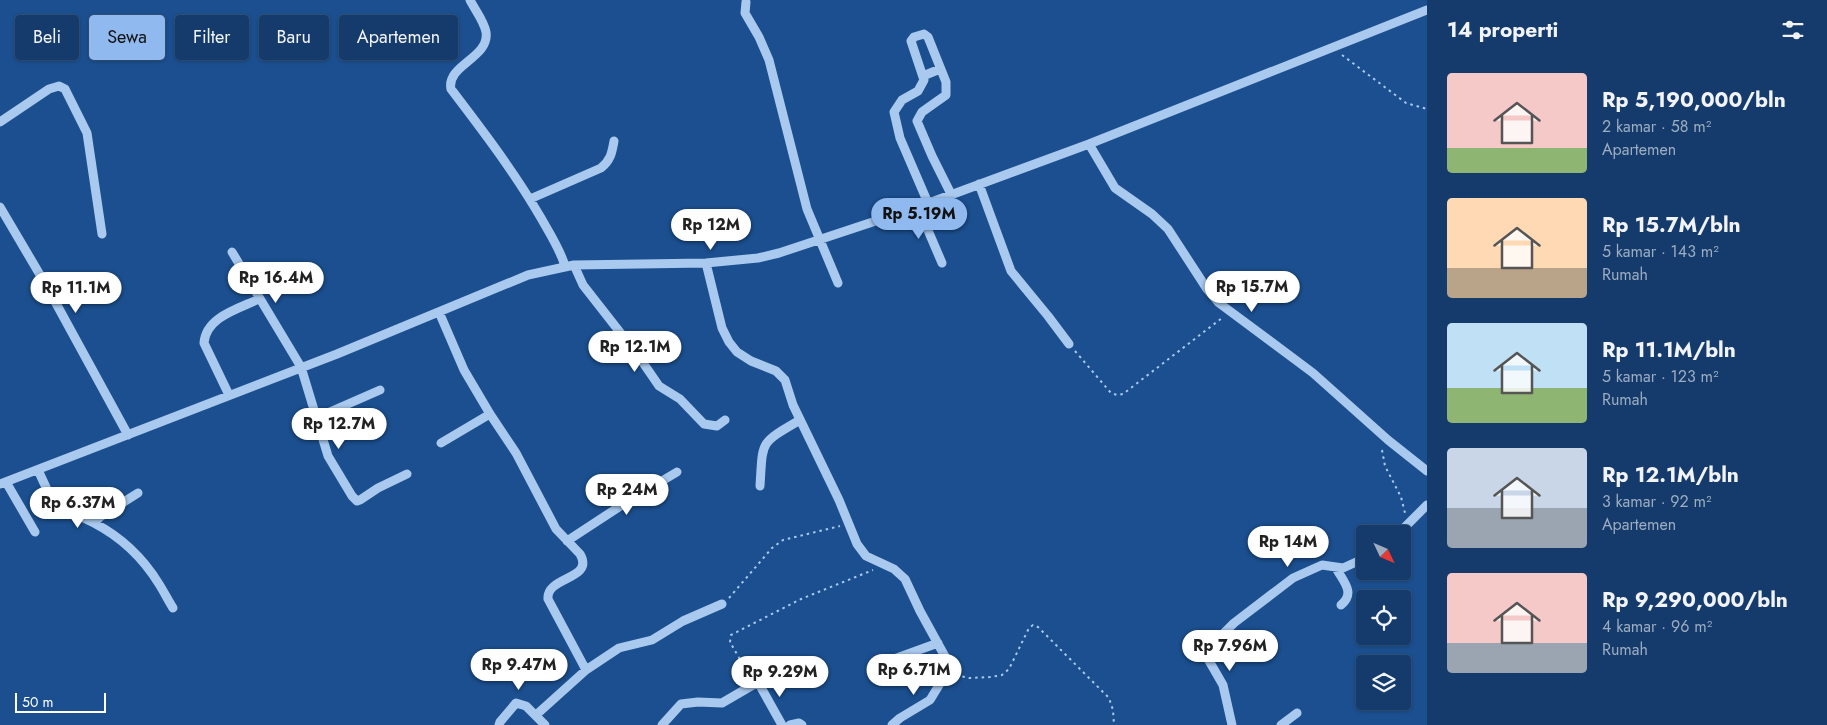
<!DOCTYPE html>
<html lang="id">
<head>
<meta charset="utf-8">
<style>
  body { margin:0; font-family:Jost,sans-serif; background:#1d4271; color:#f1f3f6; height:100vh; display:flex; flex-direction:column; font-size:19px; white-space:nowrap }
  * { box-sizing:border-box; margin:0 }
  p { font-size:16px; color:#9dadc1 }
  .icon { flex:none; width:28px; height:28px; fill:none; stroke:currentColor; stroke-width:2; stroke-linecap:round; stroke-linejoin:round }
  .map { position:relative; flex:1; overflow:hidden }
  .details { display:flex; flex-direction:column; background:#143b6b; width:400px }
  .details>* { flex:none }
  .banner { position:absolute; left:15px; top:15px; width:475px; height:45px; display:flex; gap:10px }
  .needle { width:32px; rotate:134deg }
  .fabs { position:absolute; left:1356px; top:525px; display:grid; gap:10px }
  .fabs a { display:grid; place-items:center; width:55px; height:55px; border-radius:5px; background:#143b6b; box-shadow:0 1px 4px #0004,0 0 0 1px #33557e; font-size:25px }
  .scale { position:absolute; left:15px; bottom:12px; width:91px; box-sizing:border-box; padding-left:5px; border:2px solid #fff; border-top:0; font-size:14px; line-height:18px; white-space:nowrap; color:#fff; -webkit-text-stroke:4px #1b4f8f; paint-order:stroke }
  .price { position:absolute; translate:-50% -42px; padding:0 11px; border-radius:18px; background:#fff; color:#222; font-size:16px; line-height:32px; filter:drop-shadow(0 1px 2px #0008) }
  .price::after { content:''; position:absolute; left:50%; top:30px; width:15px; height:11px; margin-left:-8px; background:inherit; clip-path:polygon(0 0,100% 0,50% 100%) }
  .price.current { background:#90b9f0; color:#111 }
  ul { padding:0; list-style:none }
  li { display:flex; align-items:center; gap:15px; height:125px; padding:0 20px }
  li span { display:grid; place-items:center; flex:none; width:140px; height:100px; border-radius:5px; color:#555 }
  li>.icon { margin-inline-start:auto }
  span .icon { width:60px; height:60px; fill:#fffc; stroke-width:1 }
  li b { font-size:21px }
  h2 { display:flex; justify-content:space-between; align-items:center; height:60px; padding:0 20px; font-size:21px }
  .chip { padding:0 18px; border-radius:5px; background:#143b6b; box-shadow:0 1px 4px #0004,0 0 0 1px #33557e; font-size:18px; line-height:45px }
  .chip.current { background:#90b9f0; color:#111 }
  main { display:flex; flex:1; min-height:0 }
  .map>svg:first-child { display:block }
</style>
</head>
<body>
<main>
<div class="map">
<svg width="1427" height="725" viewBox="0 0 1427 725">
  <rect width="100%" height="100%" fill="#1b4f8f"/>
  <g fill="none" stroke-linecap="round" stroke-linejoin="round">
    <path stroke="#a9c9ee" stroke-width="2" stroke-dasharray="2.5 4" stroke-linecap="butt" d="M 1342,55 L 1406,103 L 1427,109
      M 1075,351 L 1111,393 L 1117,395 L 1123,394 L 1222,318
      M 1382,450 L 1385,466 L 1401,497 L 1405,513
      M 729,598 L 772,548 L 783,540 L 840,526
      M 752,674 L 742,663 L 730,642 L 731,635 L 801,599 L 873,570
      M 956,675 L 969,678 L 991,677 L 1002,675 L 1009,669 L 1029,628 L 1033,625 L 1038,627 L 1109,698 L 1113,710 L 1114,725"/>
    <path stroke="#a9c9ee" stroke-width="9" d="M 470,0 C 475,10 484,21 486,32 C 490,58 446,65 451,89 C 483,131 515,173 541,218 C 550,234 560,249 565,266
      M 746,2 L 745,13 L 759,37 L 769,60 L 807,209 L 838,283
      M 923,76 L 940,69
      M 0,122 L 49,89 L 59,86 L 65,89 L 87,133 L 102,234
      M 1089,144 L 1115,188 L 1152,214 L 1168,229 L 1207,289 L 1219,303 L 1313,373 L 1388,440 L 1427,471
      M 979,184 L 1011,271 L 1048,316 L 1069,344
      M 530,199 L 601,168 C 611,160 612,152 614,141
      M 928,203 L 900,138 L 894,112 L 902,100 L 918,91 L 924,80 L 911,41 L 914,37 L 924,34 L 928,37 L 946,82 L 946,95 L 922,112 L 917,121 L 932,156 L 951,194
      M 0,207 L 46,285 L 128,435
      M 918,207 L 942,263
      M 232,252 L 301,367 L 328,456 L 352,496 L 357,501 L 360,500 L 378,488 L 407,474
      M 706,263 L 722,328 L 729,342 L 737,352 L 751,361 L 776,371 L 785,380 L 793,405 L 839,500 L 857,544 L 866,556 L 894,569 L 905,579 L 920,611 L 948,662 L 947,672 L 930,700 L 900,718 L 892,725
      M 574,265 L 583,285 L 637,354 L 659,386 L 680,399 L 704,424 L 717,426 L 725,420
      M 439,312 L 464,370 L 490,414 L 516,453 L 556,529 L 580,554 C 595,580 546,576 548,599 L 586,670
      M 229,395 L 204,343 C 206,317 238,309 259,299
      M 316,418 L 380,390
      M 441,443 L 490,414
      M 38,470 L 50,496 L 57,505 L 94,523 L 100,517 L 138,493
      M 6,482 L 35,532
      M 0,484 L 337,354 L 528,275 L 574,265 L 706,263 L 758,258 L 779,253 L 918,207 L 1089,144 L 1427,10
      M 760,486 C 763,440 759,444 800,420
      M 94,523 C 121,537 143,558 159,584 C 164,592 168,600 173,608
      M 1398,534 L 1427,505
      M 567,541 L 625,503 L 677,472
      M 1336,568 C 1343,581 1356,593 1341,605
      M 894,659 L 938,643
      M 536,715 L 586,670 L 619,648 L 652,640 L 683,621 L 722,604
      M 499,725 L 500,722 L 516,703 L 526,706 L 545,725
      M 662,725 L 681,704 L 698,702 L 722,703 L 758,682 L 782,725
      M 790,725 L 799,723 L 802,725
      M 1232,725 L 1223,685 L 1208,659 L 1208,656 L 1219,638 L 1234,623 L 1293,578 L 1322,565 L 1343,568 L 1365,558
      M 1281,725 L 1297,713"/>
  </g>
</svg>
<div class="fabs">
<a><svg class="needle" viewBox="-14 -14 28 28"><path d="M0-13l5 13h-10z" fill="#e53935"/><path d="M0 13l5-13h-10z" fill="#9dadc1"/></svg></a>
<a><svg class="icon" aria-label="locate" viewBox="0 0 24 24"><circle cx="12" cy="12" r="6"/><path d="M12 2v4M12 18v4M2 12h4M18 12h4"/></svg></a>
<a><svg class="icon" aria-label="layers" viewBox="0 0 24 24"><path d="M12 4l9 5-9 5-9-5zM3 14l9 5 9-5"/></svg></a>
</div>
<div class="scale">50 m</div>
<b class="price current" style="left:919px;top:240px">Rp 5.19M</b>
<b class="price" style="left:711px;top:251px">Rp 12M</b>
<b class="price" style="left:276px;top:304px">Rp 16.4M</b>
<b class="price" style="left:1252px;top:313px">Rp 15.7M</b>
<b class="price" style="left:76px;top:314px">Rp 11.1M</b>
<b class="price" style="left:635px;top:373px">Rp 12.1M</b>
<b class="price" style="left:339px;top:450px">Rp 12.7M</b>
<b class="price" style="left:627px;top:516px">Rp 24M</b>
<b class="price" style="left:78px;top:529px">Rp 6.37M</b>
<b class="price" style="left:1288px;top:568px">Rp 14M</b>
<b class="price" style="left:1230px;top:672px">Rp 7.96M</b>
<b class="price" style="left:519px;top:691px">Rp 9.47M</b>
<b class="price" style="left:914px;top:696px">Rp 6.71M</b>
<b class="price" style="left:780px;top:698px">Rp 9.29M</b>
<div class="banner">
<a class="chip">Beli</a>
<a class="chip current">Sewa</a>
<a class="chip">Filter</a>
<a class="chip">Baru</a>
<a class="chip">Apartemen</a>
</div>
</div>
<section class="details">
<h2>14 properti<svg class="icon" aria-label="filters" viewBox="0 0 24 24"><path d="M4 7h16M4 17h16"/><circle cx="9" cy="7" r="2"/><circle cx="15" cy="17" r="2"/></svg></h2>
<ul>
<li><span style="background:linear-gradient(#f6c9c9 75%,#8fb573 0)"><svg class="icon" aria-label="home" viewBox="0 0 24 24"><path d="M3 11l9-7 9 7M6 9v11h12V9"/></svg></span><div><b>Rp 5,190,000/bln</b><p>2 kamar · 58 m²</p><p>Apartemen</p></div></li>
<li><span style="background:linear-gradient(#ffd9b3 70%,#b9a48a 0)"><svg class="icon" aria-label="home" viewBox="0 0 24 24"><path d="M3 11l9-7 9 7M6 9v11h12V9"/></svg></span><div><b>Rp 15.7M/bln</b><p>5 kamar · 143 m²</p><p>Rumah</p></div></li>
<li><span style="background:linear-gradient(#bfe0f5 65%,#8fb573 0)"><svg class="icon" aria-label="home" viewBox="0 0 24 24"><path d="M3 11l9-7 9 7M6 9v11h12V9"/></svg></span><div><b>Rp 11.1M/bln</b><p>5 kamar · 123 m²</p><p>Rumah</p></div></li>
<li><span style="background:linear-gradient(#c9d6e8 60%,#9aa5b1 0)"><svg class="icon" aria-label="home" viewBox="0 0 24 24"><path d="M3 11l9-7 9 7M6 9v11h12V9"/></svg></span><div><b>Rp 12.1M/bln</b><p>3 kamar · 92 m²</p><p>Apartemen</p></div></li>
<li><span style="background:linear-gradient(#f6c9c9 70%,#9aa5b1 0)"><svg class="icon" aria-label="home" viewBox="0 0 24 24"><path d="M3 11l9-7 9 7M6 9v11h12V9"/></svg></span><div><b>Rp 9,290,000/bln</b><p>4 kamar · 96 m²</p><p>Rumah</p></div></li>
</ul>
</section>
</main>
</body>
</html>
